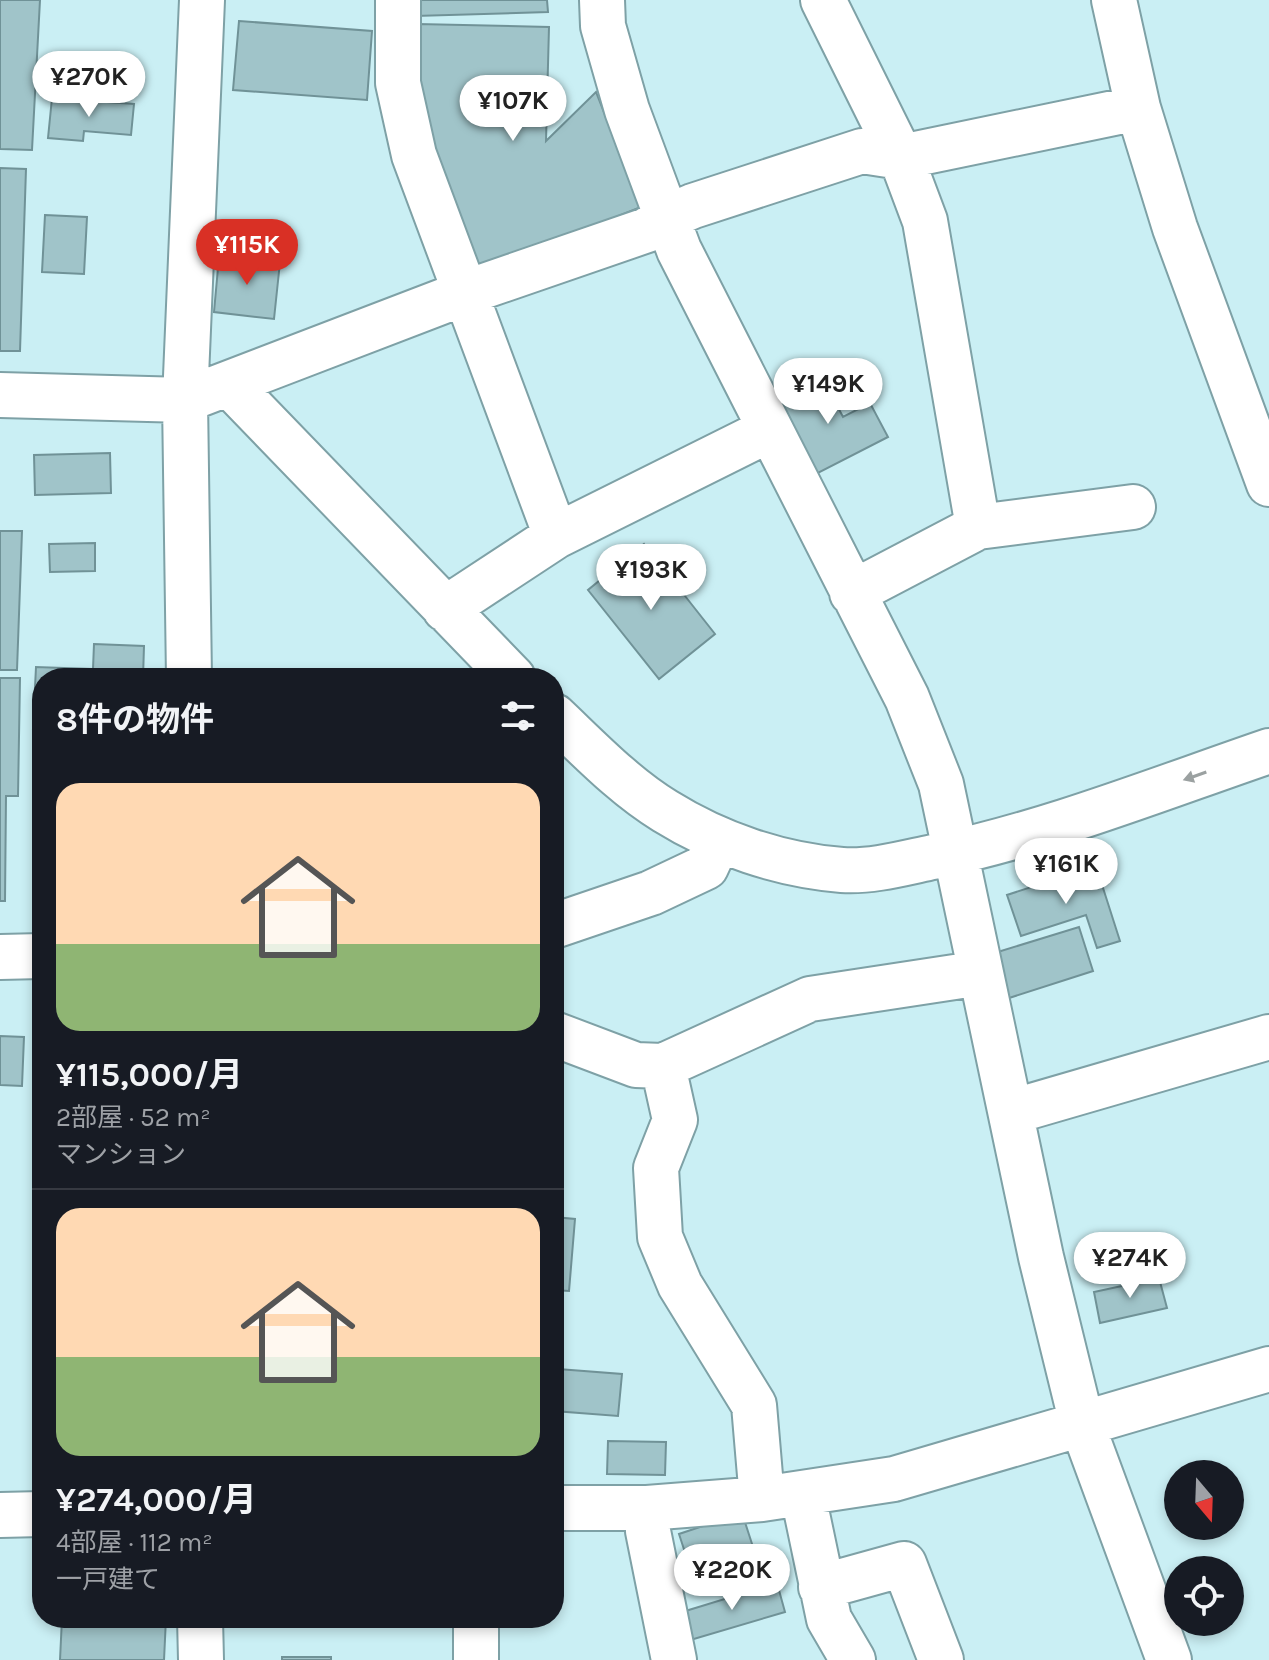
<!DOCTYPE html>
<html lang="ja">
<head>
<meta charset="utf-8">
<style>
  body { margin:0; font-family:Karla,"Noto Sans JP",sans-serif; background:#20242c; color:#f1f3f6; height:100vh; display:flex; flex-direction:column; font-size:30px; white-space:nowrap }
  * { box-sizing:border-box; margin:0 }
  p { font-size:26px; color:#9ea1a6 }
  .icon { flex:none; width:44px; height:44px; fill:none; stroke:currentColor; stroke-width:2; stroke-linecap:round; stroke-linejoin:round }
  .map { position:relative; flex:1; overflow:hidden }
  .panel { position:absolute; left:32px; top:668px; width:532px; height:960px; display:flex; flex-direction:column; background:#171b24; border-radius:32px; box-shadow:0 4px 12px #0003 }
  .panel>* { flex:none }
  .needle { width:52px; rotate:161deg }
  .controls { position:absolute; left:1164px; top:1460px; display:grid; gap:16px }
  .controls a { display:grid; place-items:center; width:80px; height:80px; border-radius:50%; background:#171b24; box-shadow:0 4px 12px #0003; font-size:40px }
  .price { position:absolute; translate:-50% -68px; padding:0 18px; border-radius:28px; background:#fff; color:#222; font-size:26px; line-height:52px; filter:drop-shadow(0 2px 4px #0008) }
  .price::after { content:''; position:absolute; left:50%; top:48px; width:24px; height:18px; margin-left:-12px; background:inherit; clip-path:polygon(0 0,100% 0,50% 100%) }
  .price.selected { background:#d93025; color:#fff }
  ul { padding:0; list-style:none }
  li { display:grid; align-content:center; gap:16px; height:424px; padding:0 24px }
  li+li { border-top:2px solid #363941 }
  li span { display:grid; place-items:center; height:248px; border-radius:24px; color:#555 }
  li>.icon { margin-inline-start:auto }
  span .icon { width:144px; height:144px; fill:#fffc; stroke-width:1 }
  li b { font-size:34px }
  h2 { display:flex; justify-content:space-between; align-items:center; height:96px; padding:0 24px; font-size:34px }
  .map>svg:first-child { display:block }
</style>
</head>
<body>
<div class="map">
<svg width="1269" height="1660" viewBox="0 0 1269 1660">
  <rect width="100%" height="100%" fill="#caeff4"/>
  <path fill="#a0c4c9" stroke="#709297" stroke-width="2" d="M 0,0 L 40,0 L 32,150 L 0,149 Z
    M 415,0 L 547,0 L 548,12 L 415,16 Z
    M 239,21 L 372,31 L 367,100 L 233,90 Z
    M 417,24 L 549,27 L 546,141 L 596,92 L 641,207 L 478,272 L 420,126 Z
    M 52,98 L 134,104 L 131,135 L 84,131 L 83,141 L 48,138 Z
    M 0,168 L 26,169 L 20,351 L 0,351 Z
    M 45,215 L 87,217 L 84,274 L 42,272 Z
    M 219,257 L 280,262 L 274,319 L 214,312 Z
    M 822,377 L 843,417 L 870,403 L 888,437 L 814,475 L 776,401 Z
    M 110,453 L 111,493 L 35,495 L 34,455 Z
    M 0,531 L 22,531 L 17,670 L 0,670 Z
    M 95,543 L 95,571 L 50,572 L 49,544 Z
    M 644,544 L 715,634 L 659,679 L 588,590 Z
    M 94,644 L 144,646 L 143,678 L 42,678 L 42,729 L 33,729 L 36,667 L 93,669 Z
    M 262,669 L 323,672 L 323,678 L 262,678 Z
    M 0,678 L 20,678 L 18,796 L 6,796 L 5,901 L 0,901 Z
    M 1096,866 L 1120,941 L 1097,948 L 1086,915 L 1021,936 L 1007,895 Z
    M 1079,927 L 1093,971 L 1003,1000 L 988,955 Z
    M 0,1036 L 24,1037 L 22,1086 L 0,1085 Z
    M 554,1217 L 575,1219 L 569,1291 L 554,1290 Z
    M 1159,1278 L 1167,1308 L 1100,1323 L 1094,1292 Z
    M 558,1369 L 622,1374 L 618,1416 L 554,1411 Z
    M 554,1431 L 562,1432 L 560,1469 L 554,1469 Z
    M 608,1441 L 666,1442 L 665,1475 L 607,1474 Z
    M 742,1513 L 754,1550 L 691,1571 L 679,1534 Z
    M 777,1583 L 785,1612 L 687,1641 L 679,1613 Z
    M 62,1618 L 166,1618 L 164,1660 L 60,1660 Z
    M 282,1657 L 331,1657 L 331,1660 L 282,1660 Z"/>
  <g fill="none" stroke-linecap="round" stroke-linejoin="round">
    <defs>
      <path id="minor" d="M 398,0 L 398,83 L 414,155 L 556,536
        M 602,0 L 603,26 L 627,110 L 679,250 L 907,698 L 941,784 L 1041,1257 L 1082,1424 L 1169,1660
        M 823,0 L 901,157 L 925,221 L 978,527
        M 1114,0 L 1138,108 L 1175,228 L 1269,484
        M 230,385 L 513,678
        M 0,395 L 185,400 L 467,292 L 647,230 L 665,218 L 693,206 L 862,151 L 901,157 L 1138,108
        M 852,593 L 978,527 L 1133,507
        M 445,609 L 556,536 L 769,430
        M 189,678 L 185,400 L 202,0
        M 554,716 C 589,749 624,786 665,811 C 718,844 780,865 842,870 C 872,872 904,863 933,857 C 1048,833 1158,789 1269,751
        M 554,926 L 651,893 L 706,867 L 719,839
        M 0,957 L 42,956
        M 554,1034 L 636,1065 L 663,1066 L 810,999 L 981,973
        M 663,1066 L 675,1120 L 656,1168 L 660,1237 L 680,1285 L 754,1405 L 762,1499
        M 1011,1112 L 1269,1037
        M 803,1495 L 829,1619 L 853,1660
        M 554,1508 L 647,1508 L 762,1499 L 894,1479 L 1269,1369
        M 647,1508 L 648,1531 L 674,1660
        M 0,1515 L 42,1514
        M 821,1587 L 904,1564 L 941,1660
        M 200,1618 L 201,1660
        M 476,1618 L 476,1660"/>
    </defs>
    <use href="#minor" stroke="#7ea1a6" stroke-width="48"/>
    <use href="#minor" stroke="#fff" stroke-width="44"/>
  </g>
  <defs><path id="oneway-solid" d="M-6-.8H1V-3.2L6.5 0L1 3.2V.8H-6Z" transform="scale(2)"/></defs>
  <use fill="#9ba1a1" href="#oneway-solid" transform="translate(1195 776) rotate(161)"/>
</svg>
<div class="controls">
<a><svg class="needle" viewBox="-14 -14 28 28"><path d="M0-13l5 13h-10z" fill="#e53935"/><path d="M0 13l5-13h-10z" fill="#9ea1a6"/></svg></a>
<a><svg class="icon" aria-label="locate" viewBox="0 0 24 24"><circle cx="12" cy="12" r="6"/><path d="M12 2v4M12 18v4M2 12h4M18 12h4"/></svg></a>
</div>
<b class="price" style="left:89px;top:119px">¥270K</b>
<b class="price" style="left:513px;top:143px">¥107K</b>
<b class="price selected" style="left:247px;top:287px">¥115K</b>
<b class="price" style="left:828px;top:426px">¥149K</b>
<b class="price" style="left:651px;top:612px">¥193K</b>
<b class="price" style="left:1066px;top:906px">¥161K</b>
<b class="price" style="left:1130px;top:1300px">¥274K</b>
<b class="price" style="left:732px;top:1612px">¥220K</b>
<section class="panel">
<h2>8件の物件<svg class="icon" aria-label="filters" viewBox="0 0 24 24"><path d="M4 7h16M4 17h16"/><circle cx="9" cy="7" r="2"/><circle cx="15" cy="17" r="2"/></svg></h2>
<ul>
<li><span style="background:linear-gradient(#ffd9b3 65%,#8fb573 0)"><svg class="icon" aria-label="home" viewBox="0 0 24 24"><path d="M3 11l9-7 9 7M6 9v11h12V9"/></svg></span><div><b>¥115,000/月</b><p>2部屋 · 52 m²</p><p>マンション</p></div></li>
<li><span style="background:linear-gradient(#ffd9b3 60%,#8fb573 0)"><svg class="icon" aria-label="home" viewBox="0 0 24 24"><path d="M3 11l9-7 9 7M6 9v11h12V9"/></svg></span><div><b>¥274,000/月</b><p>4部屋 · 112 m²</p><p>一戸建て</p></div></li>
</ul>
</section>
</div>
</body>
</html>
